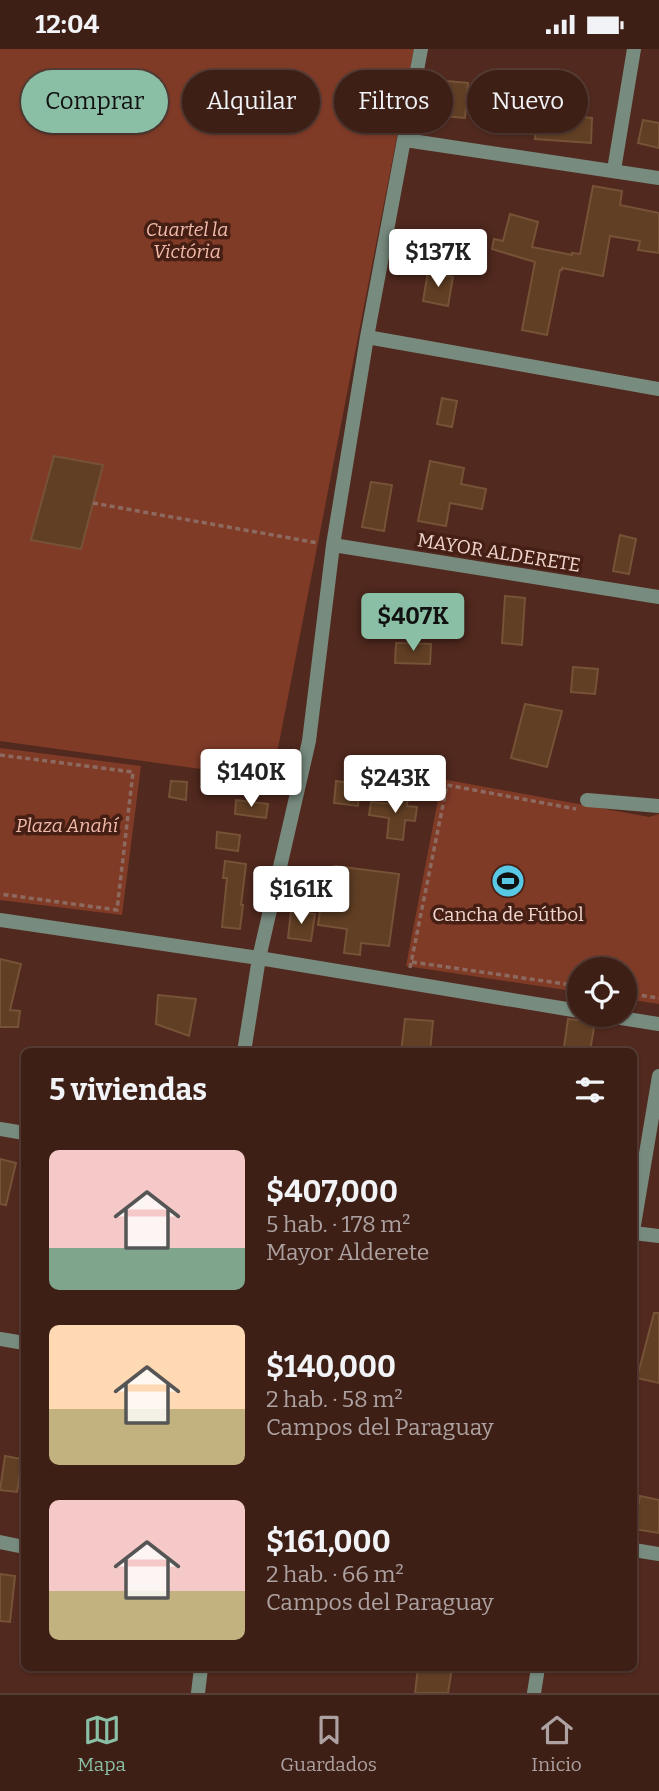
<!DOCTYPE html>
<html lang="es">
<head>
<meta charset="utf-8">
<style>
  body { margin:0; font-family:Bitter,serif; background:#44271f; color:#f1f3f6; height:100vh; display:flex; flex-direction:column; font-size:26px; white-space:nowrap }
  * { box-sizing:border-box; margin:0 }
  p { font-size:23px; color:#ada2a1 }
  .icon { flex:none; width:38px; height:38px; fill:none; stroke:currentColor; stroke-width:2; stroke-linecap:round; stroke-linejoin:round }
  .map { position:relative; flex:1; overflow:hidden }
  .side { position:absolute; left:21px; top:999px; width:616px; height:623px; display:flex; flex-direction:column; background:#3d1f16; border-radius:10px; box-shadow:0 2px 5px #0004,0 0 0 2px #563d35 }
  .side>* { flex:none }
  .guide { position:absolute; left:21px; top:21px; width:618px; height:63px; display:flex; gap:14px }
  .tools { position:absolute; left:567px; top:908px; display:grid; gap:14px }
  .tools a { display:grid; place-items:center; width:70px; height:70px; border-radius:50%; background:#3d1f16; box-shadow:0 2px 5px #0004,0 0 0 2px #563d35; font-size:35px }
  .price { position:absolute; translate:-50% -60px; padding:0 16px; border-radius:7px; background:#fff; color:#222; font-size:23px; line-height:46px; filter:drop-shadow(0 2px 4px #0008) }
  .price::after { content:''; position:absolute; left:50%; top:42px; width:21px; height:16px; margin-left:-10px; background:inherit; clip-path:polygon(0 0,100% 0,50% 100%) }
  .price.active { background:#8abfa5; color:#111 }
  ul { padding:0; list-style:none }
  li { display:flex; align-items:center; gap:21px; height:175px; padding:0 28px }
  li span { display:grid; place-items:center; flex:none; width:196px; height:140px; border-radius:10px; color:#555 }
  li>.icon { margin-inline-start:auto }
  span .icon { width:84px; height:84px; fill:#fffc; stroke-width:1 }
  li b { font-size:30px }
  h2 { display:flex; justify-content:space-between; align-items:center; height:84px; padding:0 28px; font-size:30px }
  .chip { padding:0 24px; border-radius:32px; background:#3d1f16; box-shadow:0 2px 5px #0004,0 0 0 2px #563d35; font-size:24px; line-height:63px }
  .chip.active { background:#8abfa5; color:#111 }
  .status { display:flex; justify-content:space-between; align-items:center; height:49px; padding:0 35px; background:#3d1f16; direction:ltr }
  .status svg { height:19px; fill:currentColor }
  .tab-bar { display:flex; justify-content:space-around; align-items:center; height:98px; border-top:2px solid #563d35; background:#3d1f16; font-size:19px; color:#ada2a1 }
  .tab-bar a { display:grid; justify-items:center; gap:4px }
  .tab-bar .active { color:#8abfa5 }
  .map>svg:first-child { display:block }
</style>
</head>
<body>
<div class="status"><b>12:04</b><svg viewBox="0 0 49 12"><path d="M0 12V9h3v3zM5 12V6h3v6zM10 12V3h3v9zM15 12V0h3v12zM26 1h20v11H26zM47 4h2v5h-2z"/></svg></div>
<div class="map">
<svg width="659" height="1644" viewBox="0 0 659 1644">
  <rect width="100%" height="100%" fill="#51291e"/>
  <path fill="#803b27" d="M 0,0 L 414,0 L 272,730 L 0,692 Z
    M 0,699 L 141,717 L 122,866 L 0,851 Z
    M 442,730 L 649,768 L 659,765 L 659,955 L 625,950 L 625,920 L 579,920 L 579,943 L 406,917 Z"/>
  <path fill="#613f24" stroke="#765237" stroke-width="2" d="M 425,30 L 468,34 L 465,69 L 419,65 Z
    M 537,37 L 574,44 L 569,67 L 592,69 L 591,94 L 535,90 L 537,55 L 534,54 Z
    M 643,71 L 659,74 L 659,99 L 638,94 Z
    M 593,137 L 622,142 L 620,156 L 659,164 L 659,204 L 638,201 L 640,192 L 610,187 L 603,227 L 562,219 L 562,221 L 560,221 L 547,286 L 522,281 L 535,213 L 492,200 L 494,190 L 503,192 L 510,165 L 538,173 L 532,198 L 572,206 L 572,204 L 580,205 Z
    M 428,223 L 453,228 L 448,257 L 423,252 Z
    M 442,349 L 457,352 L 452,378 L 437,375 Z
    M 54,407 L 103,416 L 81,500 L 31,491 Z
    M 430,412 L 464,419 L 461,435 L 486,440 L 482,460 L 450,454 L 446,477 L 418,472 Z
    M 371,433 L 392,436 L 384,482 L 362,478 Z
    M 620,486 L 636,490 L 629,525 L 613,522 Z
    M 505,547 L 525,549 L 522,596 L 502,594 Z
    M 396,594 L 431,595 L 430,615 L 395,614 Z
    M 573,618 L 598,620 L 595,645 L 571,643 Z
    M 525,655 L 562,662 L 547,718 L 511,709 Z
    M 171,732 L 187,733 L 186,751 L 169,748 Z
    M 336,732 L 360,735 L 358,757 L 334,754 Z
    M 392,744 L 408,746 L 407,757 L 417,758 L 415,772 L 405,771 L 403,791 L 387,789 L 389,769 L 369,766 L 371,753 L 391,755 Z
    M 236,751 L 268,755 L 266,769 L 235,765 Z
    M 217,783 L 240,786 L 238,802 L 216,799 Z
    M 225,812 L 246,815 L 241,856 L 243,856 L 240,880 L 222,878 L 227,829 L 223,829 Z
    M 335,817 L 399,825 L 389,897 L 361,894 L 360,906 L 344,904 L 347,880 L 318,876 L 324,833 L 333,835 Z
    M 291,862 L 315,865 L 311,892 L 288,889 Z
    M 0,910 L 21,915 L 10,961 L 20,962 L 18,978 L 0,978 Z
    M 158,946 L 196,950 L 189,987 L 156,975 Z
    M 405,970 L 433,972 L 430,1003 L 401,1003 Z
    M 568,970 L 595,973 L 590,1002 L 564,998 Z
    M 0,1110 L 16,1114 L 6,1156 L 0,1155 Z
    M 654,1264 L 659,1264 L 659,1334 L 637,1329 Z
    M 5,1407 L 22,1410 L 17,1443 L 0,1441 Z
    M 640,1447 L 659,1451 L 659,1484 L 634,1480 Z
    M 0,1525 L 15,1527 L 10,1573 L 0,1572 Z
    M 418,1619 L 452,1619 L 448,1644 L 415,1644 Z"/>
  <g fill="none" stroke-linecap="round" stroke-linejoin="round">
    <path stroke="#8d6a60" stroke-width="3.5" stroke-dasharray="5 3.5" stroke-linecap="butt" d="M 93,454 L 318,494
      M 0,706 L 133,723 L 117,861 L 0,845
      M 412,913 L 579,937
      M 410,919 L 447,736 L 576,760
      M 625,944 L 659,949"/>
    <path stroke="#788b7f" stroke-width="14" d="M 405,91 L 659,129
      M 614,121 L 634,0
      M 367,288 L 659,340
      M 333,496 L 659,548
      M 587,751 L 659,757
      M 0,871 L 259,909 L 579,962
      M 602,966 L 659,975
      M 244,1003 L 259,909 L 309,692 L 333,496 L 367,288 L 421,0
      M 0,1080 L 24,1084
      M 634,1176 L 659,1027
      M 634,1184 L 659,1187
      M 0,1290 L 24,1294
      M 0,1493 L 24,1498
      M 634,1501 L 659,1505
      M 198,1644 L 201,1619
      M 534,1644 L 538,1619"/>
  </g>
  <defs>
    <symbol id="stadium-disc" viewBox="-11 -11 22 22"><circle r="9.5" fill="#59c8e4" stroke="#461f14"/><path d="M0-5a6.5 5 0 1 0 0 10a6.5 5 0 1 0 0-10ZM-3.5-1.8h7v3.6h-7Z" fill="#111"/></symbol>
  </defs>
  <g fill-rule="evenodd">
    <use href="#stadium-disc" x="489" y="813" width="38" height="38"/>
  </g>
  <g text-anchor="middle" stroke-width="7" stroke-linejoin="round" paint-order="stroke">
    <g font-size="19" font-style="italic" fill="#f1bbab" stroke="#461f14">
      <text x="187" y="187">Cuartel la<tspan x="187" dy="22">Victória</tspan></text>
      <text x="67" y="783">Plaza Anahí</text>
    </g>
    <g font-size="19" fill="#f0d6ce" stroke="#461f14">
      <text transform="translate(499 503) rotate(9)" y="7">MAYOR ALDERETE</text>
    </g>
    <g font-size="19" fill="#f0d6ce" stroke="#461f14">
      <text x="508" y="872">Cancha de Fútbol</text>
    </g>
  </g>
</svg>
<div class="tools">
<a><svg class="icon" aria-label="locate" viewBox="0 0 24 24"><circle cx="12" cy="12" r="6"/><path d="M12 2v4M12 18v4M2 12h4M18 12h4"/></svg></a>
</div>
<b class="price" style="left:438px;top:240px">$137K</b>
<b class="price active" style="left:413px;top:604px">$407K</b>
<b class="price" style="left:251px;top:760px">$140K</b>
<b class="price" style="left:395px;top:766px">$243K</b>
<b class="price" style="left:301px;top:877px">$161K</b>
<div class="guide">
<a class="chip active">Comprar</a>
<a class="chip">Alquilar</a>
<a class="chip">Filtros</a>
<a class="chip">Nuevo</a>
</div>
<section class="side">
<h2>5 viviendas<svg class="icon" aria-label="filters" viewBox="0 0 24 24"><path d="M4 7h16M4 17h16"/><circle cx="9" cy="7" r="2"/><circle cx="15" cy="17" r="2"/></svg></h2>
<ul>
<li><span style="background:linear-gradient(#f6c9c9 70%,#7fa58c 0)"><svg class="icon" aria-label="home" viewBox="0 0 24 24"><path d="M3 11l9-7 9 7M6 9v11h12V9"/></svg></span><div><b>$407,000</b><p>5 hab. · 178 m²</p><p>Mayor Alderete</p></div></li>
<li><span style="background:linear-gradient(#ffd9b3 60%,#c2b280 0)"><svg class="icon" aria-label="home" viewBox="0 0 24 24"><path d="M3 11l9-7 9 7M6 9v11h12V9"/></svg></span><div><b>$140,000</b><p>2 hab. · 58 m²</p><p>Campos del Paraguay</p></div></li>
<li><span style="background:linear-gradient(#f6c9c9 65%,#c2b280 0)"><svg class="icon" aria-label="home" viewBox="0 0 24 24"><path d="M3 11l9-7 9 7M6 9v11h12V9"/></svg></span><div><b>$161,000</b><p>2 hab. · 66 m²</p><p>Campos del Paraguay</p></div></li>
</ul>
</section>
</div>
<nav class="tab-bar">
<a class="active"><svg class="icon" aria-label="map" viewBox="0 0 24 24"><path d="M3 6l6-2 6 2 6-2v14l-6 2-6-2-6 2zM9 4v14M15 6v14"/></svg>Mapa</a>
<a><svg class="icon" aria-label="saved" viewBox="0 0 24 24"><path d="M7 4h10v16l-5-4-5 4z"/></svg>Guardados</a>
<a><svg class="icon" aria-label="home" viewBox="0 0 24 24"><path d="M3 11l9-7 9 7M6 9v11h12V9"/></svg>Inicio</a>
</nav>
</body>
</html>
